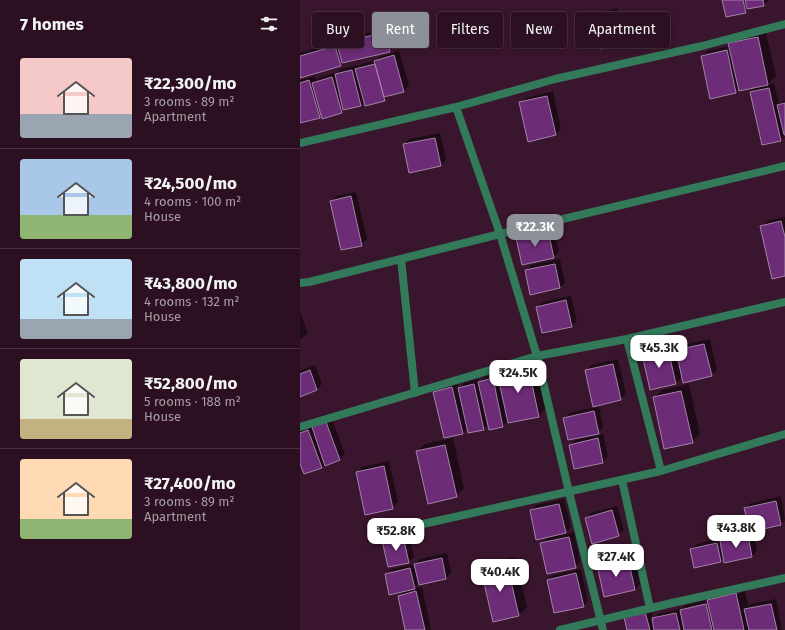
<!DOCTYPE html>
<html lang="en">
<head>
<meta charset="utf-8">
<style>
  body { margin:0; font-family:"Fira Sans",sans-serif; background:#34192a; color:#f1f3f6; height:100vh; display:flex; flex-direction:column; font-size:15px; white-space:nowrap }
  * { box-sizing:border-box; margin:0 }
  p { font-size:13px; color:#a69da5 }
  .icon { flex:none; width:22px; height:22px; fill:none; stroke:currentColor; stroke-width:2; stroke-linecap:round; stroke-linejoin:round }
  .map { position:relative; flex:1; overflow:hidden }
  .side { display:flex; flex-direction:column; background:#2c1022; width:300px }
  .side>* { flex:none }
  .banner { position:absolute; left:12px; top:12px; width:380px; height:36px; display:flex; gap:8px }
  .price { position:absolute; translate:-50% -34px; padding:0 9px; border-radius:8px; background:#fff; color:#222; font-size:13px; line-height:26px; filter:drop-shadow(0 1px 2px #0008) }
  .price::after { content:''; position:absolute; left:50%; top:24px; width:12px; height:9px; margin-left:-6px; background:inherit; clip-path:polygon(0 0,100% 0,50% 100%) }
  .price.selected { background:#8c9099; color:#fff }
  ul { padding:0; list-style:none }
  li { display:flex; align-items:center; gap:12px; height:100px; padding:0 20px }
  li+li { border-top:1px solid #483040 }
  li span { display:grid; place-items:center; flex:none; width:112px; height:80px; border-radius:4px; color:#555 }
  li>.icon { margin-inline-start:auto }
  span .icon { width:48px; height:48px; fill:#fffc; stroke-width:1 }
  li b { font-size:17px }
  h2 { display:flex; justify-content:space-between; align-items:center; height:48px; padding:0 20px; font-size:17px }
  .chip { padding:0 14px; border-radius:4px; background:#2c1022; box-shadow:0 2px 6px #0003,0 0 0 1px #483040; font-size:14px; line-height:36px }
  .chip.selected { background:#8c9099; color:#fff }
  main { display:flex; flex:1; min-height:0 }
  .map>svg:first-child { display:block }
</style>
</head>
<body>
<main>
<section class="side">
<h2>7 homes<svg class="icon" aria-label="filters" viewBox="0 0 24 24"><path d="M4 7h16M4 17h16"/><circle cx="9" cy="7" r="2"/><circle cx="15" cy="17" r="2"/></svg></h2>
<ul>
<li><span style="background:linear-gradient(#f6c9c9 70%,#9aa5b1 0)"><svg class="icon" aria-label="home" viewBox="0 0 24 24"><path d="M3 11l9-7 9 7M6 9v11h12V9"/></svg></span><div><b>₹22,300/mo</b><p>3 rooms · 89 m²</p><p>Apartment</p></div></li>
<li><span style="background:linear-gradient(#a9c7e8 70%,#8fb573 0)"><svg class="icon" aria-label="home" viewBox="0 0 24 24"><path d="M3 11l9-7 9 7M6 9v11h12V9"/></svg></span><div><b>₹24,500/mo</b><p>4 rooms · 100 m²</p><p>House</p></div></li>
<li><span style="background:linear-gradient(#bfe0f5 75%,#9aa5b1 0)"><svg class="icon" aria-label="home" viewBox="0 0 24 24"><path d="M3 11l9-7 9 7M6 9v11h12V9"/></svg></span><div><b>₹43,800/mo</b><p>4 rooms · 132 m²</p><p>House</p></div></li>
<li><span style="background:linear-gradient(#dfe7d0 75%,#c2b280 0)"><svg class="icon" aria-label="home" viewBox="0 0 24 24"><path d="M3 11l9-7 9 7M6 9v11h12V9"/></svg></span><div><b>₹52,800/mo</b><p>5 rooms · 188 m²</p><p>House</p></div></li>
<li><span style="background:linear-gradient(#ffd9b3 75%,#8fb573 0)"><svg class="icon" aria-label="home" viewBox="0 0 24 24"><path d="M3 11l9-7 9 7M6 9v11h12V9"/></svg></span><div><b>₹27,400/mo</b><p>3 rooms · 89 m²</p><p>Apartment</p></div></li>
</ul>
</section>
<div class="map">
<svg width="485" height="630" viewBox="0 0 485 630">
  <rect width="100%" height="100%" fill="#3a152e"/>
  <path fill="#0007" fill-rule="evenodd" d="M 423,0 L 469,0 L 464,5 L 450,7 L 445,12 Z
    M 317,8 L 326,37 L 321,42 L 293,19 L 298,13 Z
    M 91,28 L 95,46 L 90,51 L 44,62 L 41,65 L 0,77 L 0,53 L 42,41 L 44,39 Z
    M 465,29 L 476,76 L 467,85 L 474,83 L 479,104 L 485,100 L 485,136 L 481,140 L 451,93 L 458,86 L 439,88 L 435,92 L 402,56 L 407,51 L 430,46 L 429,44 L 437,36 Z
    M 99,51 L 109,85 L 104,91 L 89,95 L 84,101 L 65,101 L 61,105 L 44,109 L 42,112 L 22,115 L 20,117 L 1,122 L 0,80 L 15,76 L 16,80 L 18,78 L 38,72 L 41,69 L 58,65 L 58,67 L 62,64 L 76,60 L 81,56 Z
    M 253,91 L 261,129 L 256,134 L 220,103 L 226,98 Z
    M 140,133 L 146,160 L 141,165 L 104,145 L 109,139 Z
    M 56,192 L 67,239 L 61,245 L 31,201 L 36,196 Z
    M 485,217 L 485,275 L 462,226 L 467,221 Z
    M 253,226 L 259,252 L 253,257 L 217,238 L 222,233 Z
    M 260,259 L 265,282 L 260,287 L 226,270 L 231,265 Z
    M 271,296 L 277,321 L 271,326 L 237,307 L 242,302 Z
    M 0,312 L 8,333 L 0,340 Z
    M 410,339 L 417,370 L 411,375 L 383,376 L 376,383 L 343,355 L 348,349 L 373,344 L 380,372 L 382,372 L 377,350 L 382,345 Z
    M 235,358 L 246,408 L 239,416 L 208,420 L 203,426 L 190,428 L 189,424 L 184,429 L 168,428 L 162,434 L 134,392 L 140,387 L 157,383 L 158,389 L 164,383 L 179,379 L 180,382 L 185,377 L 198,374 L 198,372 L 205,365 Z
    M 318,359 L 326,394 L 321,399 L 286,371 L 291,365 Z
    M 15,365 L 22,384 L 17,389 L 0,396 L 0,371 Z
    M 389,384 L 400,434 L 392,442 L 354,398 L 362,390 Z
    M 299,406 L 303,427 L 298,433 L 264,418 L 270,413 Z
    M 31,417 L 45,454 L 40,460 L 26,463 L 22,467 L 4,473 L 0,461 L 0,430 Z
    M 303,434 L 308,456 L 303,462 L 275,468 L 270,445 L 275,440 Z
    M 153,438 L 164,488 L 156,496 L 117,451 L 125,444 Z
    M 89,461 L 98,502 L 93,508 L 66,514 L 57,473 L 62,467 Z
    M 481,496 L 485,520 L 480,524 L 453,530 L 457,551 L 452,556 L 425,562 L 424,557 L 420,561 L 391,549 L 397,544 L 422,538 L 422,540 L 426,536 L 451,531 L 445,508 L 451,503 Z
    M 264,499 L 271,527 L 263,535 L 274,532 L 280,562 L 275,567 L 241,544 L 249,536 L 231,511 L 236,505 Z
    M 317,506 L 324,530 L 318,535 L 286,518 L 291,513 Z
    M 108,531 L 114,557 L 109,562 L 83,540 L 89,535 Z
    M 147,553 L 151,573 L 146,578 L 120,584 L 119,583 L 114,588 L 122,587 L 131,630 L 106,630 L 99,596 L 105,590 L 86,575 L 91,569 L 116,564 L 120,559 Z
    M 334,554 L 340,584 L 335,589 L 305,596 L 298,566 L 303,560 Z
    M 215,557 L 227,607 L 219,615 L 183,570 L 190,562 Z
    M 281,569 L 288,601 L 283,606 L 248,580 L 253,575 Z
    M 444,586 L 448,606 L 450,604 L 476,599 L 482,629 L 481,630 L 328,630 L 351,607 L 353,619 L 358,614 L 381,609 L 381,610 L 386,605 L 408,600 L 416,592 ZM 441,591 L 441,593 L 416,599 L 416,597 ZM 411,602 L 411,604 L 385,610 L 385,608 Z"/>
  <path fill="#6d2c78" stroke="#a482a9" d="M 422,0 L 443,0 L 446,13 L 426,17 Z
    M 445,0 L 463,0 L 464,6 L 447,9 Z
    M 312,12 L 321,43 L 300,49 L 291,18 Z
    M 85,32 L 90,52 L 42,63 L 37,44 Z
    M 458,37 L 468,85 L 439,91 L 428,43 Z
    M 35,46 L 41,66 L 0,78 L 0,56 Z
    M 427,50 L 436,93 L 410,99 L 401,56 Z
    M 94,55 L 104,92 L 84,97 L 74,61 Z
    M 75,64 L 85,101 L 65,106 L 55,69 Z
    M 52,70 L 61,106 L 43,110 L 35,74 Z
    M 32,77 L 42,113 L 22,119 L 12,83 Z
    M 9,80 L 20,118 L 0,123 L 0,83 Z
    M 469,88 L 481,141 L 462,145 L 450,92 Z
    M 247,96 L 256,135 L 228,142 L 219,102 Z
    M 485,103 L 485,135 L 484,135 L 477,105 Z
    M 135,138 L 141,166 L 109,173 L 103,144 Z
    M 51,196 L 62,246 L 41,250 L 30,201 Z
    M 481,221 L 485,237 L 485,276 L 472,279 L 460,226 Z
    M 248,231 L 254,258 L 222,265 L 216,238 Z
    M 255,264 L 260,288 L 230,295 L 225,270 Z
    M 266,300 L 272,327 L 242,333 L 236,307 Z
    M 404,344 L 412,376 L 383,383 L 376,350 Z
    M 368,349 L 376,384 L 350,390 L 342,354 Z
    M 313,364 L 321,400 L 293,407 L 285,370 Z
    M 228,365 L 239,417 L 208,423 L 197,372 Z
    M 10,370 L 17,390 L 0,397 L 0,374 Z
    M 193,378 L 203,427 L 189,430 L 178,382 Z
    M 174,384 L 184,430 L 168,433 L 158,388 Z
    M 152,387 L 163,434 L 144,438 L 133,392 Z
    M 381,391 L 393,443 L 364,449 L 353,397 Z
    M 294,411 L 299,434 L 268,440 L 263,418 Z
    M 26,422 L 40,460 L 25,466 L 12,427 Z
    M 8,430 L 22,468 L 4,474 L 0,464 L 0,433 Z
    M 298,438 L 303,463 L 274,469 L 269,445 Z
    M 145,445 L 157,497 L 128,504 L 116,451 Z
    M 84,466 L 93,509 L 65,515 L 56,472 Z
    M 476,501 L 481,525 L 450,532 L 444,508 Z
    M 259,504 L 266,533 L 236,540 L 230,510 Z
    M 312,510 L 319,536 L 292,544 L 285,518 Z
    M 448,535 L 452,557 L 424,563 L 420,541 Z
    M 103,536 L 109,563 L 88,567 L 82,540 Z
    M 269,537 L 276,568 L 247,574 L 240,543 Z
    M 417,543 L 421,562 L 394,568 L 390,549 Z
    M 142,558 L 146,579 L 119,585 L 114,564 Z
    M 328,558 L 335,590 L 304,597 L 297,565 Z
    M 207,564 L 219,616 L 193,622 L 181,570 Z
    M 110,568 L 115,589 L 89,595 L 85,574 Z
    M 276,573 L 284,607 L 254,613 L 247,580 Z
    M 116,591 L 125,630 L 105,630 L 98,596 Z
    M 436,593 L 444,630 L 414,630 L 407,600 Z
    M 406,604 L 412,630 L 384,630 L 380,610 Z
    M 471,604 L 477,630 L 449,630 L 444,609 Z
    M 345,612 L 350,630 L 327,630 L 324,617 Z
    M 376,613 L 380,630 L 354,630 L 352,618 Z"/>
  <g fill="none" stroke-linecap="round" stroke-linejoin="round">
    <path stroke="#327a5a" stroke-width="8" d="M 156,107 L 255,79 L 402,46 L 485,24
      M 0,143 L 156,107 L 200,234 L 237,356 L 269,492 L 303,630
      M 101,259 L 115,393
      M 0,283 L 9,282 L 200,234 L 485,166
      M 327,339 L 361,471
      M 0,427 L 237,356 L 327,339 L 485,302
      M 322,480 L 350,608
      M 78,534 L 361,471 L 485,434
      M 260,630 L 372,603 L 485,578"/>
  </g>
</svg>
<b class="price selected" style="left:235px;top:248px">₹22.3K</b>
<b class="price" style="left:359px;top:369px">₹45.3K</b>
<b class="price" style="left:218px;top:394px">₹24.5K</b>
<b class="price" style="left:436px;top:549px">₹43.8K</b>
<b class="price" style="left:96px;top:552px">₹52.8K</b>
<b class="price" style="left:316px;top:578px">₹27.4K</b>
<b class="price" style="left:200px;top:593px">₹40.4K</b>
<div class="banner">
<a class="chip">Buy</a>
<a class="chip selected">Rent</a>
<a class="chip">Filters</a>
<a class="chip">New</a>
<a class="chip">Apartment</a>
</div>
</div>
</main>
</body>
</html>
